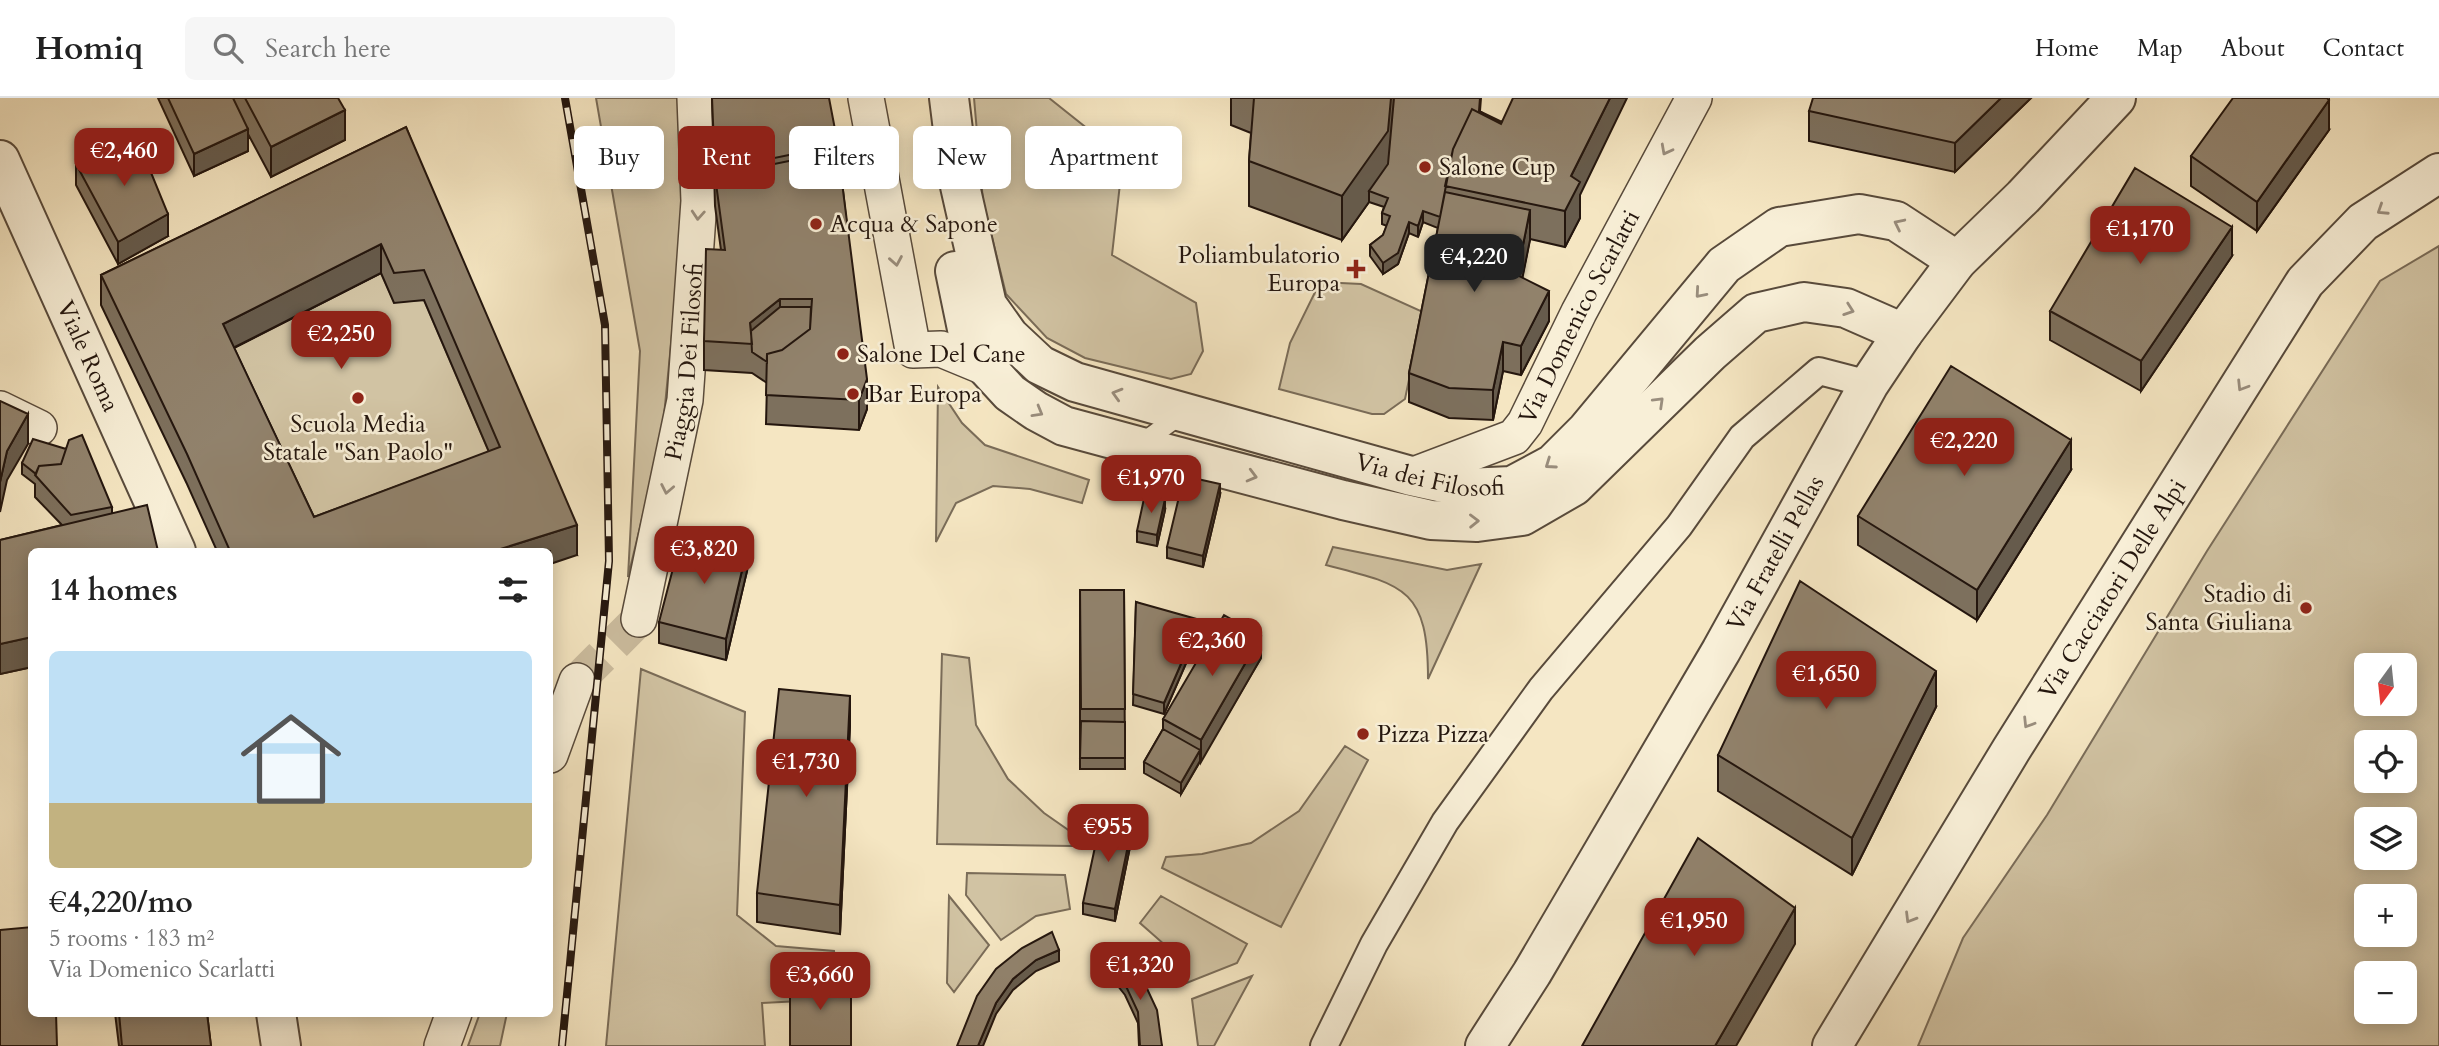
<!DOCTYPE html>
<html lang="en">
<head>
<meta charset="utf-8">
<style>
  body { margin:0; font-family:Cardo,serif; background:#f6f6f6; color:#222; height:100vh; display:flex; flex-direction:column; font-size:26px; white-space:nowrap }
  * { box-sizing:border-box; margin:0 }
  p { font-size:23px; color:#767676 }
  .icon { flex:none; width:38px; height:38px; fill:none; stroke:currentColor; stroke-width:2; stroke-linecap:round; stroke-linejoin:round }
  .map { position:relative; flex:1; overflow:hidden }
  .side { position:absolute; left:28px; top:450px; width:525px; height:469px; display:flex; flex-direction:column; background:#fff; border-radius:10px; box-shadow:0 4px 18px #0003 }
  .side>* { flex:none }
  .guide { position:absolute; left:574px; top:28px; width:665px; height:63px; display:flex; gap:14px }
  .needle { width:46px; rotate:195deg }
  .buttons { position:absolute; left:2354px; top:555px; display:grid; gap:14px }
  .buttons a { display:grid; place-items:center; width:63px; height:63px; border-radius:10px; background:#fff; box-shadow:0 4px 18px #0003; font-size:35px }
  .price { position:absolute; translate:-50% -60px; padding:0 16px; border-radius:14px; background:#8f2418; color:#fff; font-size:23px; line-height:46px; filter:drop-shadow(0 2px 4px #0008) }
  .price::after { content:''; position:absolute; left:50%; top:42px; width:21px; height:16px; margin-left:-10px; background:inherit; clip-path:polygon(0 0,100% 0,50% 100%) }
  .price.on { background:#222; color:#fff }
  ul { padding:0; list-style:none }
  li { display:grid; align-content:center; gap:14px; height:371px; padding:0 21px }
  li span { display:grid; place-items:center; height:217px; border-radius:10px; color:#555 }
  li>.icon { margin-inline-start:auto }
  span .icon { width:126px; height:126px; fill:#fffc; stroke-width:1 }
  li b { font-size:30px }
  h2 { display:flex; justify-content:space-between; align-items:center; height:84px; padding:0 21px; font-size:30px }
  .pill { padding:0 24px; border-radius:10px; background:#fff; box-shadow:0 4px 18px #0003; font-size:24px; line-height:63px }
  .pill.on { background:#8f2418; color:#fff }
  header { display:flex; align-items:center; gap:42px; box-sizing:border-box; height:98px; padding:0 35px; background:#fff; border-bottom:2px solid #e0e0e0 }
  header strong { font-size:33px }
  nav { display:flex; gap:38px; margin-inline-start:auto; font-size:24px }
  .search { width:490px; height:63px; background:#f6f6f6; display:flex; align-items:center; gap:18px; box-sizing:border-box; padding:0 24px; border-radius:10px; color:#767676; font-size:26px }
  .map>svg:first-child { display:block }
</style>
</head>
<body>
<header>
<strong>Homiq</strong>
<div class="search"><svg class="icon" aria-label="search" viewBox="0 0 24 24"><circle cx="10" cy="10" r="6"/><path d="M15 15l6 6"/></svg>Search here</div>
<nav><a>Home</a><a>Map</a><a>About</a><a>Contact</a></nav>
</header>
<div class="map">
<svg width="2439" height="948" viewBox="0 0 2439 948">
  <rect width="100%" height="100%" fill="#f5e6c2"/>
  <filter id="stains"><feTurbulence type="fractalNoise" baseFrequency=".00286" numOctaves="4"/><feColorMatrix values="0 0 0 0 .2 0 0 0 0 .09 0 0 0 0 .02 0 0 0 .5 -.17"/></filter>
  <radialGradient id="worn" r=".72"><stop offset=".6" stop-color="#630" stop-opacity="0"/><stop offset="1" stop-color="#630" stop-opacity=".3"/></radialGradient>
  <path fill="#d1c3a3" stroke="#7a6c58" stroke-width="2" fill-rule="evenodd" d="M 596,0 L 680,0 L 682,134 L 662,338 L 628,479 L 640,253 Z
    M 974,0 L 1049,0 L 1123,59 L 1112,157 L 1196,205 L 1203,253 L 1191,276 L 1171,281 L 1085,260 L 1047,240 L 1006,196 L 983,103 Z
    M 2439,148 L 2439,948 L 1918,948 L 1963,840 L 2047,717 L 2207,453 L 2380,183 ZM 2366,567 L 2404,567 L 2404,606 L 2366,606 ZM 2366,644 L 2404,644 L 2404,682 L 2366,682 ZM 2366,721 L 2404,721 L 2404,760 L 2366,760 ZM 2366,798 L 2404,798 L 2404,836 L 2366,836 ZM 2366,875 L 2404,875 L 2404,914 L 2366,914 Z
    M 381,175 L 394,204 L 424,202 L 500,379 L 314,449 L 223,255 Z
    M 1320,184 L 1361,186 L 1423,214 L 1405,301 L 1384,316 L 1372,316 L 1279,291 L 1290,245 Z
    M 938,289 L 962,325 L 985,347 L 1089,382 L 1082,405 L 1030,391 L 993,388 L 956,405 L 936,444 Z
    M 1333,449 L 1447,472 L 1481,466 L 1428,581 C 1428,491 1405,487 1326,467 Z
    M 942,556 L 969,560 L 976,627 L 1008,681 L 1044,715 L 1074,736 L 1073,748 L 937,746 Z
    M 641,571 L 745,614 L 737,817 L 776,848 L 834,853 L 839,901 L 762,905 L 765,948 L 606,948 Z
    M 1345,648 L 1368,662 L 1281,829 L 1162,770 L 1166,759 L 1202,756 L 1251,745 L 1299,713 Z
    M 967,775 L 1065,777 L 1070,811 L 1036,818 L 1001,842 L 966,797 Z
    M 949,798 L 989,847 L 954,894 L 947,885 Z
    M 1161,798 L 1247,846 L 1237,865 L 1184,886 L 1165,847 L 1140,825 Z
    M 1252,878 L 1214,948 L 1198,948 L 1192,901 Z
    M 480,915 L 507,915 L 500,948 L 468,948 Z"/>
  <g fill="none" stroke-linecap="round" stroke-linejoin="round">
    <path stroke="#cbbc9e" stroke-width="35" stroke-dasharray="35 18" stroke-linecap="butt" d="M 577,583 L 639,521"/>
    <defs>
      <path id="service" d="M 1129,385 L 1138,348 L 1183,315"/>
      <path id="pedestrian" d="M 1324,948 L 1374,846 L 1445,724 L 1541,591 L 1679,428 L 1742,339 L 1819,273 L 1869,286"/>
      <g id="minor">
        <path d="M 866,0 L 913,252 L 941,251 L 987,270"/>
        <path d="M 0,311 L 39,330"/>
        <path id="s1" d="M 1411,378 L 1514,339 L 1525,325 L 1579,214 L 1694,0"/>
        <path id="s2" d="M 639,521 L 685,302 L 699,103 L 695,0"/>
        <path d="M 550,657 L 577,583"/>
        <path d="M 442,948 L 454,915"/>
      </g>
      <g id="tertiary">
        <path id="s3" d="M 949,0 L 960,88 L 987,207 L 1009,238 L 1040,267 L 1075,284 L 1411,378 L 1466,390 L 1512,388 L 1553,366 L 1587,332 L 1724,167 L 1779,129 L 1859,116 L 1896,123 L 1957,163"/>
        <path id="s4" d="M 0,62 L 176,453"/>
        <path d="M 955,173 L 967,231 L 987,270 L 1010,295 L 1036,313 L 1064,328 L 1138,348 L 1343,402 L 1431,422 L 1477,424 L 1522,418 L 1574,388 L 1710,255 L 1756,215 L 1804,204 L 1846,210 L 1903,235"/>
        <path d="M 276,915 L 281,948"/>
        <path id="s5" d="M 1485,948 L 1532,875 L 1721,553 L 1869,286 L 1903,235 L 1957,163 L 2023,99 L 2116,0"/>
        <path id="s6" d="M 1832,948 L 2011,652 L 2305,184 L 2363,124 L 2439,75"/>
      </g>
    </defs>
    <use href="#service" stroke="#584a3b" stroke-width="21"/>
    <use href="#pedestrian" stroke="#584a3b" stroke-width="30"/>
    <use href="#minor" stroke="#584a3b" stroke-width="38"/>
    <use href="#tertiary" stroke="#584a3b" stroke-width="42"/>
    <use href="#service" stroke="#f8efd7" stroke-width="18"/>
    <use href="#pedestrian" stroke="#f8efd7" stroke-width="26"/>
    <use href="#minor" stroke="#f8efd7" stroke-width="35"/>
    <use href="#tertiary" stroke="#f8efd7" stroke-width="38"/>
    <defs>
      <path id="rail" d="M 562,948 L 609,463 L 605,227 L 565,0"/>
    </defs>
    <use href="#rail" stroke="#24160e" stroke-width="8"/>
    <use href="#rail" stroke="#f8efd7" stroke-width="5" stroke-dasharray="16" stroke-linecap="butt"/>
  </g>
  <path fill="#7d705d" stroke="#24160e" stroke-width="2" fill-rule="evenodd" d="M 158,0 L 338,0 L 345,42 L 271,79 L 248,36 L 248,53 L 194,78 Z
    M 712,0 L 838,47 L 867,311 L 859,332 L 766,326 L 767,285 L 752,275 L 704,272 L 704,243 L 721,152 L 715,108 Z
    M 1231,0 L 1481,0 L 1480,13 L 1580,97 L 1580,120 L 1565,149 L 1530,141 L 1522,180 L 1549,223 L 1521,277 L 1503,273 L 1493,322 L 1449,320 L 1409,304 L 1409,275 L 1438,130 L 1423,124 L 1418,139 L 1409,135 L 1398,166 L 1383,176 L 1370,158 L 1370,147 L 1383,137 L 1387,128 L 1382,126 L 1382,115 L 1384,109 L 1369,104 L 1342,142 L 1249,108 L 1249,63 L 1251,35 L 1231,27 Z
    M 2031,0 L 1955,74 L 1809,43 L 1809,13 Z
    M 406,29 L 577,457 L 550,453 L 217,453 L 187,386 L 101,207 L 101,177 ZM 381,175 L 394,205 L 424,202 L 489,354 L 314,419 L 234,250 Z
    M 2329,32 L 2257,133 L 2191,88 L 2191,58 Z
    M 76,66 L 168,138 L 118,166 L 76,87 Z
    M 2232,158 L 2141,293 L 2050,242 L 2050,213 Z
    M 22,365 L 112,409 L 112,415 L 32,569 L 0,576 L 0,442 L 62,427 L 35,399 L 35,386 L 22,376 Z
    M 2071,372 L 1977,522 L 1858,447 L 1858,418 Z
    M 1220,397 L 1203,469 L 1167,460 L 1167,449 Z
    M 1165,412 L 1157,448 L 1137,444 L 1137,433 Z
    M 747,473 L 726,562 L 659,545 L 659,524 Z
    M 1080,492 L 1124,492 L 1125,671 L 1080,671 Z
    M 1136,504 L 1200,533 L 1164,616 L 1133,607 Z
    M 1261,560 L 1181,696 L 1144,675 L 1144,664 L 1163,631 L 1163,621 Z
    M 1936,609 L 1852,777 L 1718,693 L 1718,657 Z
    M 850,627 L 840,836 L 757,824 L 757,795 Z
    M 1132,739 L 1115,823 L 1083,816 L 1083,805 Z
    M 1124,854 L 1162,948 L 1139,948 L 1138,925 L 1125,897 L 1110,878 L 1110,867 Z
    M 115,915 L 207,915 L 211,948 L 119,948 Z"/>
  <path fill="#665b4c" stroke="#24160e" stroke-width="2" d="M 1391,0 L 1395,0 L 1388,77 L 1369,93 L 1369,104 L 1342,142 L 1342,98 Z
    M 1610,0 L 1627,0 L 1580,97 L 1580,120 L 1565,149 L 1565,113 L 1571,78 Z
    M 2001,0 L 2031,0 L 1955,74 L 1955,45 Z
    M 2329,2 L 2329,32 L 2257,133 L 2257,104 Z
    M 345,12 L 345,42 L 271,79 L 271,49 Z
    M 248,31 L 248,53 L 194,78 L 194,56 Z
    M 1530,112 L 1530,142 L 1517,207 L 1517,177 Z
    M 1423,113 L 1423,124 L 1418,139 L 1418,128 Z
    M 168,116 L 168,138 L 118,166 L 118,144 Z
    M 1409,124 L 1409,135 L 1398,166 L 1383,176 L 1383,165 Z
    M 2232,129 L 2232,158 L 2141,293 L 2141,263 Z
    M 381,146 L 381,175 L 223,255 L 223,226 Z
    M 1549,193 L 1549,223 L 1521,277 L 1521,248 Z
    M 780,201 L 780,230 L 752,246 L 750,225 Z
    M 1503,244 L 1503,273 L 1493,322 L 1493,292 Z
    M 867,281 L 867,311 L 859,332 L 859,302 Z
    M 28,316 L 28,346 L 7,382 L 0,414 L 0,384 L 7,353 Z
    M 2071,342 L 2071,372 L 1977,522 L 1977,492 Z
    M 1220,386 L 1220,397 L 1203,469 L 1203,458 Z
    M 1165,401 L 1165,412 L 1157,448 L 1157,437 Z
    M 577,427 L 577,457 L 550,466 L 550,453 L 494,453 Z
    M 747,451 L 747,473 L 726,562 L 726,541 Z
    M 1200,522 L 1200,533 L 1164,616 L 1164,605 Z
    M 1261,538 L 1261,560 L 1201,664 L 1201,642 Z
    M 32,539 L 32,569 L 0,576 L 0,546 Z
    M 1936,573 L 1936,609 L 1852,777 L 1852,740 Z
    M 850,598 L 850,627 L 840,836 L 840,807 Z
    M 1200,652 L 1200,663 L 1181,696 L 1181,685 Z
    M 1132,728 L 1132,739 L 1115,823 L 1115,811 Z
    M 1795,810 L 1795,846 L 1736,948 L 1715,948 Z
    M 1059,852 L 1059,863 L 1036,873 L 1013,892 L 996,916 L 983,948 L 978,948 L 996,905 L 1013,881 L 1036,862 Z"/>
  <path fill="#91826c" stroke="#24160e" stroke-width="2" fill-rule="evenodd" d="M 168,0 L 233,0 L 248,31 L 194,56 Z
    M 245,0 L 338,0 L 345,12 L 271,49 Z
    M 712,0 L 829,0 L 838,47 L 715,72 Z
    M 1254,0 L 1391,0 L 1388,33 L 1342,98 L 1249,63 Z
    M 1394,0 L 1480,0 L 1479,13 L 1502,24 L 1501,26 L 1472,11 L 1453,51 L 1440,119 L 1423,113 L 1418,128 L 1409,124 L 1398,155 L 1383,165 L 1370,147 L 1383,137 L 1390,118 L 1382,115 L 1388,100 L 1369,93 L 1388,66 Z
    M 1513,0 L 1610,0 L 1571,78 L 1580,84 L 1565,113 L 1445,88 L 1453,51 L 1472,11 L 1501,26 Z
    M 1813,0 L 2001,0 L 1955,45 L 1809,13 Z
    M 2233,0 L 2327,0 L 2329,2 L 2257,104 L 2191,58 Z
    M 406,29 L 577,427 L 494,453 L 230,453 L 187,356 L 101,177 ZM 381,146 L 394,175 L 424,172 L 500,349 L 314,419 L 223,226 Z
    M 136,38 L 168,116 L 118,144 L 76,66 Z
    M 838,53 L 867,281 L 859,302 L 766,297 L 767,256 L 782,252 L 810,231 L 812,201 L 780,201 L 750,225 L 752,246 L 704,243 L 706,151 L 725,152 L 715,78 Z
    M 2135,70 L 2232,129 L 2141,263 L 2050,213 Z
    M 1445,94 L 1530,112 L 1517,177 L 1549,193 L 1521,248 L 1503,244 L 1493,292 L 1449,290 L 1409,275 Z
    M 780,209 L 811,209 L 810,231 L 782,252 L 767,256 L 767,264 L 752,254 L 751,233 Z
    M 1951,268 L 2071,342 L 1977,492 L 1858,418 Z
    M 0,303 L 28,316 L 7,353 L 0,384 Z
    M 82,337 L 112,409 L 71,417 L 35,377 L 39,368 L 61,366 L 69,342 Z
    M 33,341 L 66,351 L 61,366 L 39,368 L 36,376 L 22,365 Z
    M 1184,378 L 1220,386 L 1203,458 L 1167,449 Z
    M 1145,396 L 1165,401 L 1157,437 L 1137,433 Z
    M 147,407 L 158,453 L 32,453 L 32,539 L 0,546 L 0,442 Z
    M 682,436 L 747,451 L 726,541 L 659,524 Z
    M 1800,483 L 1936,573 L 1852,740 L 1718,657 Z
    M 1080,492 L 1124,492 L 1125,611 L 1081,611 Z
    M 1136,504 L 1200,522 L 1164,605 L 1133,596 Z
    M 1224,517 L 1261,538 L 1201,642 L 1163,621 Z
    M 779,591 L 850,598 L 840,807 L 757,795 Z
    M 1081,623 L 1125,624 L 1125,660 L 1080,660 Z
    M 1163,631 L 1200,652 L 1181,685 L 1144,664 Z
    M 1101,721 L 1132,728 L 1115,811 L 1083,805 Z
    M 1698,740 L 1795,810 L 1715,948 L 1582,948 Z
    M 32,829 L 32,915 L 56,915 L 57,948 L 0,948 L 0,832 Z
    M 1052,834 L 1059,852 L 1036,862 L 1013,881 L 996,905 L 978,948 L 957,948 L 977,898 L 996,871 L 1022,850 Z
    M 1124,854 L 1143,882 L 1157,912 L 1162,948 L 1140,948 L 1138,914 L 1125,886 L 1110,867 Z
    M 790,881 L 851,881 L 851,948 L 790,948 Z
    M 119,915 L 207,915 L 211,948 L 122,948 Z"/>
  <defs><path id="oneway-chevron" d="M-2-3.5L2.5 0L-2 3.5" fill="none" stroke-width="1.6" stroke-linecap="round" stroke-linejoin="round" transform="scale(1.75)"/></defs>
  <g stroke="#998d7d">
    <use href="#oneway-chevron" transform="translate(1666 52) rotate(118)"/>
    <use href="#oneway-chevron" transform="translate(2382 112) rotate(147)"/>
    <use href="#oneway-chevron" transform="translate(698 117) rotate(94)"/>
    <use href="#oneway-chevron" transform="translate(1899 126) rotate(-154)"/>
    <use href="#oneway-chevron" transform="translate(896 163) rotate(80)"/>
    <use href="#oneway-chevron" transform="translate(1700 195) rotate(131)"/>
    <use href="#oneway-chevron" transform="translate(1849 212) rotate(19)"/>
    <use href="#oneway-chevron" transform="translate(2242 288) rotate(122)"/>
    <use href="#oneway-chevron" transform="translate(1117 296) rotate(-164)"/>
    <use href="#oneway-chevron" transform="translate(1659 304) rotate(-44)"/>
    <use href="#oneway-chevron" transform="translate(1038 314) rotate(30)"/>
    <use href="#oneway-chevron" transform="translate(1550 366) rotate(145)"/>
    <use href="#oneway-chevron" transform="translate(1252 378) rotate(15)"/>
    <use href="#oneway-chevron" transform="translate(667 391) rotate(101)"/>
    <use href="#oneway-chevron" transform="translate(1474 423) rotate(-1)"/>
    <use href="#oneway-chevron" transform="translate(2028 625) rotate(122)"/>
    <use href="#oneway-chevron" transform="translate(1910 820) rotate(121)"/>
  </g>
  <g fill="#8f2418" stroke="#f8efd7" stroke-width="2.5">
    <circle cx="1425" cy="69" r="7"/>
    <circle cx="816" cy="126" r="7"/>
    <path d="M1352.5 160.5h7v7h7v7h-7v7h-7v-7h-7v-7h7z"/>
    <circle cx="843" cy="256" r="7"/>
    <circle cx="853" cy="296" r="7"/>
    <circle cx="358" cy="300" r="7"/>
    <circle cx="2306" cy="510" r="7"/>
    <circle cx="1363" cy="636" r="7"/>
  </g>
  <g text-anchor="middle" stroke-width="5" stroke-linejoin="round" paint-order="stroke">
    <g font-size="24" fill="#24160e" stroke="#f8efd7" text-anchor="start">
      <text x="1439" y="77">Salone Cup</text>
      <text x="830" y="134">Acqua &amp; Sapone</text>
      <text x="1340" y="165" text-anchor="end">Poliambulatorio<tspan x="1340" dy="28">Europa</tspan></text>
      <text x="857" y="264">Salone Del Cane</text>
      <text x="867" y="304">Bar Europa</text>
      <text x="358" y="334" text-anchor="middle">Scuola Media<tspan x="358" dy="28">Statale "San Paolo"</tspan></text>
      <text x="2292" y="504" text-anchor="end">Stadio di<tspan x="2292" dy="28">Santa Giuliana</tspan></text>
      <text x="1377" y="644">Pizza Pizza</text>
    </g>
    <g font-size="24" fill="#24160e" stroke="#f8efd7">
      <text dy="8" stroke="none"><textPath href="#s1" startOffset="247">Via Domenico Scarlatti</textPath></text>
      <text dy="8" stroke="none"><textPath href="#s4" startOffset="215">Viale Roma</textPath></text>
      <text dy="8" stroke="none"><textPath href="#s2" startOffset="262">Piaggia Dei Filosofi</textPath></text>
      <text dy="8" stroke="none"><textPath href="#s3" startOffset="698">Via dei Filosofi</textPath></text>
      <text dy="8" stroke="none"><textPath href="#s5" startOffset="572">Via Fratelli Pellas</textPath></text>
      <text dy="8" stroke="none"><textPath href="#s6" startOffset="536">Via Cacciatori Delle Alpi</textPath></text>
    </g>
  </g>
  <rect width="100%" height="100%" filter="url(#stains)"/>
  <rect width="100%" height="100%" fill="url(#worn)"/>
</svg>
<div class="buttons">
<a><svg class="needle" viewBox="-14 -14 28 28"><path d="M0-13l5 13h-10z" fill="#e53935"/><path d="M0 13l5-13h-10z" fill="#767676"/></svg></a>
<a><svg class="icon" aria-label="locate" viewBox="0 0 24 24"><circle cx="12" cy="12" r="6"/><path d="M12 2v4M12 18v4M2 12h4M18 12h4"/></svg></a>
<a><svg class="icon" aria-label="layers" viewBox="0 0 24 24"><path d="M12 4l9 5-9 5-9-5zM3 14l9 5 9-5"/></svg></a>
<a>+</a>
<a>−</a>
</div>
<b class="price" style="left:124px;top:90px">€2,460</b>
<b class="price" style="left:2140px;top:168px">€1,170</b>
<b class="price on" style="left:1474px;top:196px">€4,220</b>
<b class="price" style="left:341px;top:273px">€2,250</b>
<b class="price" style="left:1964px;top:380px">€2,220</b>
<b class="price" style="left:1151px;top:417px">€1,970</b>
<b class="price" style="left:704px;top:488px">€3,820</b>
<b class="price" style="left:1212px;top:580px">€2,360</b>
<b class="price" style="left:1826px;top:613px">€1,650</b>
<b class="price" style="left:806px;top:701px">€1,730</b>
<b class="price" style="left:1108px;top:766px">€955</b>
<b class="price" style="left:1694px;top:860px">€1,950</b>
<b class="price" style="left:1140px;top:904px">€1,320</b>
<b class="price" style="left:820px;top:914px">€3,660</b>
<div class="guide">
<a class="pill">Buy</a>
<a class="pill on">Rent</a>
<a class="pill">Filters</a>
<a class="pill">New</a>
<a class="pill">Apartment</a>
</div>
<section class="side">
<h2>14 homes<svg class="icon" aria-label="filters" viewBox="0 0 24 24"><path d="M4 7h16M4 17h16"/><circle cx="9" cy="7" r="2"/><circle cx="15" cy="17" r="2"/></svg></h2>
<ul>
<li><span style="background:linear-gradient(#bfe0f5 70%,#c2b280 0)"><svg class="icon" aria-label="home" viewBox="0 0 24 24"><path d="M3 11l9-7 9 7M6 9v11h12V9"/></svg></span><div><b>€4,220/mo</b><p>5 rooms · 183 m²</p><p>Via Domenico Scarlatti</p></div></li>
</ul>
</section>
</div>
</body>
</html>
